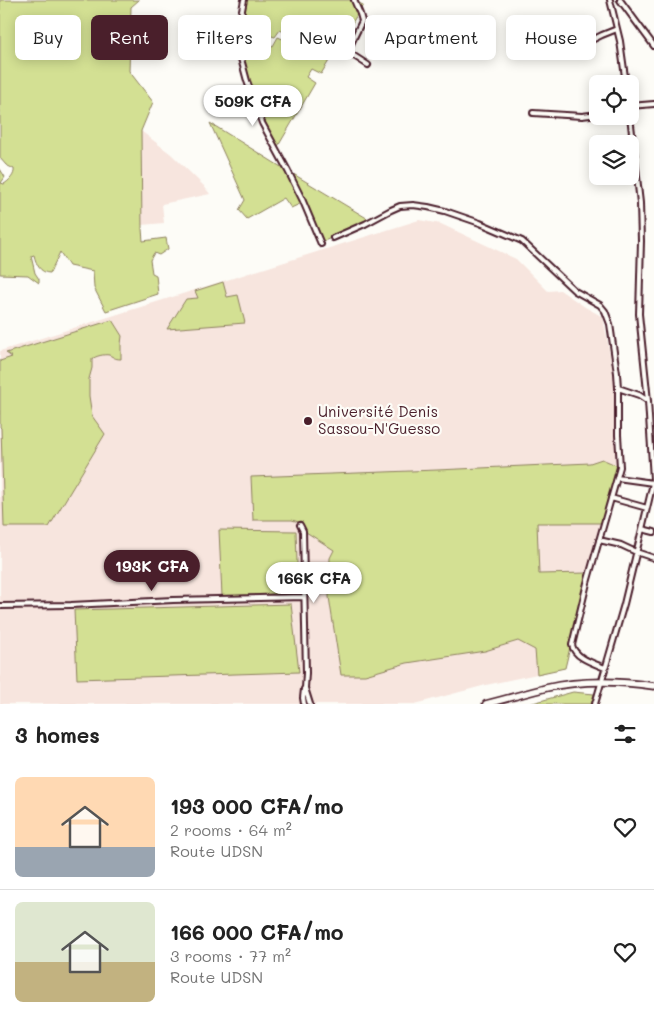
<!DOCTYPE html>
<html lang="en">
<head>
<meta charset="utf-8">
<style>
  body { margin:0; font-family:Mali,sans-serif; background:#f2f2f2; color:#222; height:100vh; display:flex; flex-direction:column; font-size:19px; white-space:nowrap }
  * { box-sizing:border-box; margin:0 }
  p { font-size:16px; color:#767676 }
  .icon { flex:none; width:28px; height:28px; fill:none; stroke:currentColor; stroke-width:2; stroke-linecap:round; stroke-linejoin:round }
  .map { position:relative; height:704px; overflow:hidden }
  .side { display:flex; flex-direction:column; background:#fff; flex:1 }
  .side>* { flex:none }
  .banner { position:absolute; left:15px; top:15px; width:625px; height:45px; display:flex; gap:10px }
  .fabs { position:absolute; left:589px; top:75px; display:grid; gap:10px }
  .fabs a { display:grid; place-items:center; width:50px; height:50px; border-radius:8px; background:#fff; box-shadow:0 2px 12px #0003; font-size:25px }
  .price { position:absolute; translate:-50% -42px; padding:0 11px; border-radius:18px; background:#fff; color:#222; font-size:16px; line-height:32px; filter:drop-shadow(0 1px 2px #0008) }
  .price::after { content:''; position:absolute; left:50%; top:30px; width:15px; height:11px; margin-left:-8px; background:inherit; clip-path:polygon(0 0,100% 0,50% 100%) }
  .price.current { background:#4a1f2b; color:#fff }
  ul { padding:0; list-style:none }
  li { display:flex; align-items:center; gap:15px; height:125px; padding:0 15px }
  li+li { border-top:1px solid #e0e0e0 }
  li span { display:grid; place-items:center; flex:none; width:140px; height:100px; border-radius:8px; color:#555 }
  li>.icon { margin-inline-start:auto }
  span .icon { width:60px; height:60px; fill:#fffc; stroke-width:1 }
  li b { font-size:21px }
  h2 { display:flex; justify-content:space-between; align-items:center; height:60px; padding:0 15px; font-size:21px }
  .tag { padding:0 18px; border-radius:8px; background:#fff; box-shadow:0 2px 12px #0003; font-size:18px; line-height:45px }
  .tag.current { background:#4a1f2b; color:#fff }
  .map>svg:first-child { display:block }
</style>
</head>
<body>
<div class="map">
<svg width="654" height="704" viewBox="0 0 654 704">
  <rect width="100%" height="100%" fill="#fdfcf7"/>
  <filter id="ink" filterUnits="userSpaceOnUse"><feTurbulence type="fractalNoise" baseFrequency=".02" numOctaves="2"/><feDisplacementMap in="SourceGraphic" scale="10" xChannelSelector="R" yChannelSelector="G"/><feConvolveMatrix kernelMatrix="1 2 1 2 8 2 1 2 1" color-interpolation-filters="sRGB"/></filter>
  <g filter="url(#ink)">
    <path fill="#f7e5de" d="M 141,131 L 171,154 L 203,185 L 210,194 L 162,204 L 164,223 L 142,225 Z
      M 419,220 L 441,224 L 516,259 L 548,291 L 560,290 L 585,307 L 603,317 L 614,376 L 618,466 L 565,668 L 486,685 L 415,704 L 0,704 L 0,351 Z"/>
    <path fill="#d3e093" stroke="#8e805f" d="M 0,0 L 139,0 L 131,7 L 129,71 L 153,102 L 141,131 L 142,229 L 143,241 L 166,238 L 168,249 L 159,255 L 154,253 L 150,260 L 152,273 L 156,275 L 158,294 L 106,311 L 94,288 L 93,271 L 69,266 L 60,252 L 50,273 C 40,273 36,264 34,255 L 31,256 L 35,273 L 39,279 L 39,283 L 28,275 L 0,274 L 0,169 L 5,177 L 1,183 L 4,184 C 9,181 15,175 14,169 L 6,165 L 0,158 Z
      M 245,0 L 353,0 L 363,5 L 321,74 L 311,69 L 306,77 L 315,83 L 277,148 C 257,114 249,82 238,45 L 250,47 L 252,37 L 273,46 L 278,37 L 285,40 L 288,34 L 280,30 L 275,37 L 265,34 L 269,25 L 259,19 L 251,35 L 239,32 Z
      M 210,123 L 286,170 L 302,203 L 291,208 L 284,198 L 247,219 L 239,210 L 245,200 Z
      M 290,172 L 370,220 L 364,223 L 322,242 Z
      M 223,282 L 227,297 L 238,295 L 245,323 L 167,329 L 186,299 L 198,298 L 195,291 Z
      M 112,320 L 122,336 L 121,344 L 121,359 C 114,359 114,357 109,355 C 104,354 96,356 92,359 L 92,368 L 89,379 L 89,396 L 92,416 L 105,434 L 49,527 L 4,527 L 1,428 L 0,427 L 0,361 L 12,357 L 6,353 Z
      M 602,459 L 618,466 L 610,500 L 604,523 L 537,523 L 539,574 L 588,573 L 565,668 L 537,674 L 535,650 L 518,641 L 485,651 L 407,663 L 365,675 L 341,675 L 329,597 L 330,558 L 334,550 L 306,532 L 302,523 L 292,520 L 253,520 L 251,477 L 437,470 L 590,463 Z
      M 219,530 L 296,531 L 298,593 L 222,596 Z
      M 291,604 L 299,672 L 77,679 L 74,610 Z
      M 573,692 L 594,694 L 591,704 L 529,704 Z"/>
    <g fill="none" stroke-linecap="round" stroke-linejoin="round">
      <defs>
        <path id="minor" d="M 244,0 L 236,40 L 247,81 L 262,123 L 288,171 L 302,199 L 321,244
          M 354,0 L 360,14 L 362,21 L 349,48 L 351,54 L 368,65
          M 610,0 L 620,41 L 626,84
          M 620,0 L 654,46
          M 568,44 L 581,40 L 594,39 L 602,35 L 617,29
          M 630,106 L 654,104
          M 533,113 L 582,116 L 598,114
          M 630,116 L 640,203 L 641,241 L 639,314 L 648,401 L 653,479
          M 333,238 L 365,224 L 391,210 L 400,206 L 413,205 L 428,207 L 445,211 L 480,223 L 522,241 L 575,291 L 600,305 L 605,311 L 610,324 L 617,373 L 618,388 L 639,395 L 648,401
          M 617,478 L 653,483
          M 611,498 L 647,508
          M 300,525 L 303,531 L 306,673 L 305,688 L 304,689 L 303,698 L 304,704
          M 642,529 L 654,532
          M 599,540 L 621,545 L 636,552 L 654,558
          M 0,606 L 71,605 L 173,600 L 304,597
          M 605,668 C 593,663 575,658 572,645 L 587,583 L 620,467 L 618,435 L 618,388
          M 305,688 L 310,704
          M 595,704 L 624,604 L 654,479"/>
        <path id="primary" d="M 486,704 C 506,699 526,693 546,688 C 581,680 619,681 654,686"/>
      </defs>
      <use href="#minor" stroke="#4a1f2b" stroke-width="8"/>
      <use href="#primary" stroke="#4a1f2b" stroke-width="9"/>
      <use href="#minor" stroke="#fdfcf7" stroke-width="4"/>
      <use href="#primary" stroke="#fdfcf7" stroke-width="5.5"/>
    </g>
  </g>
  <circle fill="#4a1f2b" stroke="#fdfcf7" stroke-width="2" cx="308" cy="421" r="5"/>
  <g text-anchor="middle" stroke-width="4.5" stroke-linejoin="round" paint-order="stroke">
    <g font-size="15" fill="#4a1f2b" stroke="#fdfcf7" text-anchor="start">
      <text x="318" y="417">Université Denis<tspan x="318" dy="17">Sassou-N'Guesso</tspan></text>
    </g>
  </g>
</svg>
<div class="fabs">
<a><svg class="icon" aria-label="locate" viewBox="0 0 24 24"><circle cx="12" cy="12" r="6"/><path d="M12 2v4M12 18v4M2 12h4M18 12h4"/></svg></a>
<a><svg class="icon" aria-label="layers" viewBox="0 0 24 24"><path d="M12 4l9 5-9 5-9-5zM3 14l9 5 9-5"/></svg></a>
</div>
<b class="price" style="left:253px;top:127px">509K CFA</b>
<b class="price current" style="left:152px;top:592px">193K CFA</b>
<b class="price" style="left:314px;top:604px">166K CFA</b>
<div class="banner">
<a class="tag">Buy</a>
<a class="tag current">Rent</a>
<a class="tag">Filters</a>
<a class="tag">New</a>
<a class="tag">Apartment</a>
<a class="tag">House</a>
</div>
</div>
<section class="side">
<h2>3 homes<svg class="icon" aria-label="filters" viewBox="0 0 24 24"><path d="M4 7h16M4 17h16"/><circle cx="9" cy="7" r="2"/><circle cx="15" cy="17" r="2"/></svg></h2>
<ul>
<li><span style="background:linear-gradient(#ffd9b3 70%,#9aa5b1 0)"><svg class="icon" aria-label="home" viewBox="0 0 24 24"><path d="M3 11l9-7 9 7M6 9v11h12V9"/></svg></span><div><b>193 000 CFA/mo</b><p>2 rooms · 64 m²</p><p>Route UDSN</p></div><svg class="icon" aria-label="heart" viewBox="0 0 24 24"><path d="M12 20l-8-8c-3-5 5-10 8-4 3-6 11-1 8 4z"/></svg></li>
<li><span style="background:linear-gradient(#dfe7d0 60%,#c2b280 0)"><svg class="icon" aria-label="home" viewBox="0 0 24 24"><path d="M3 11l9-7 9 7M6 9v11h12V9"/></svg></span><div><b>166 000 CFA/mo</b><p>3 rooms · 77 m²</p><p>Route UDSN</p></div><svg class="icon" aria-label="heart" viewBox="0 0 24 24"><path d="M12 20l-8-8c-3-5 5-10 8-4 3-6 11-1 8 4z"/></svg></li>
</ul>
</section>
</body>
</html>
